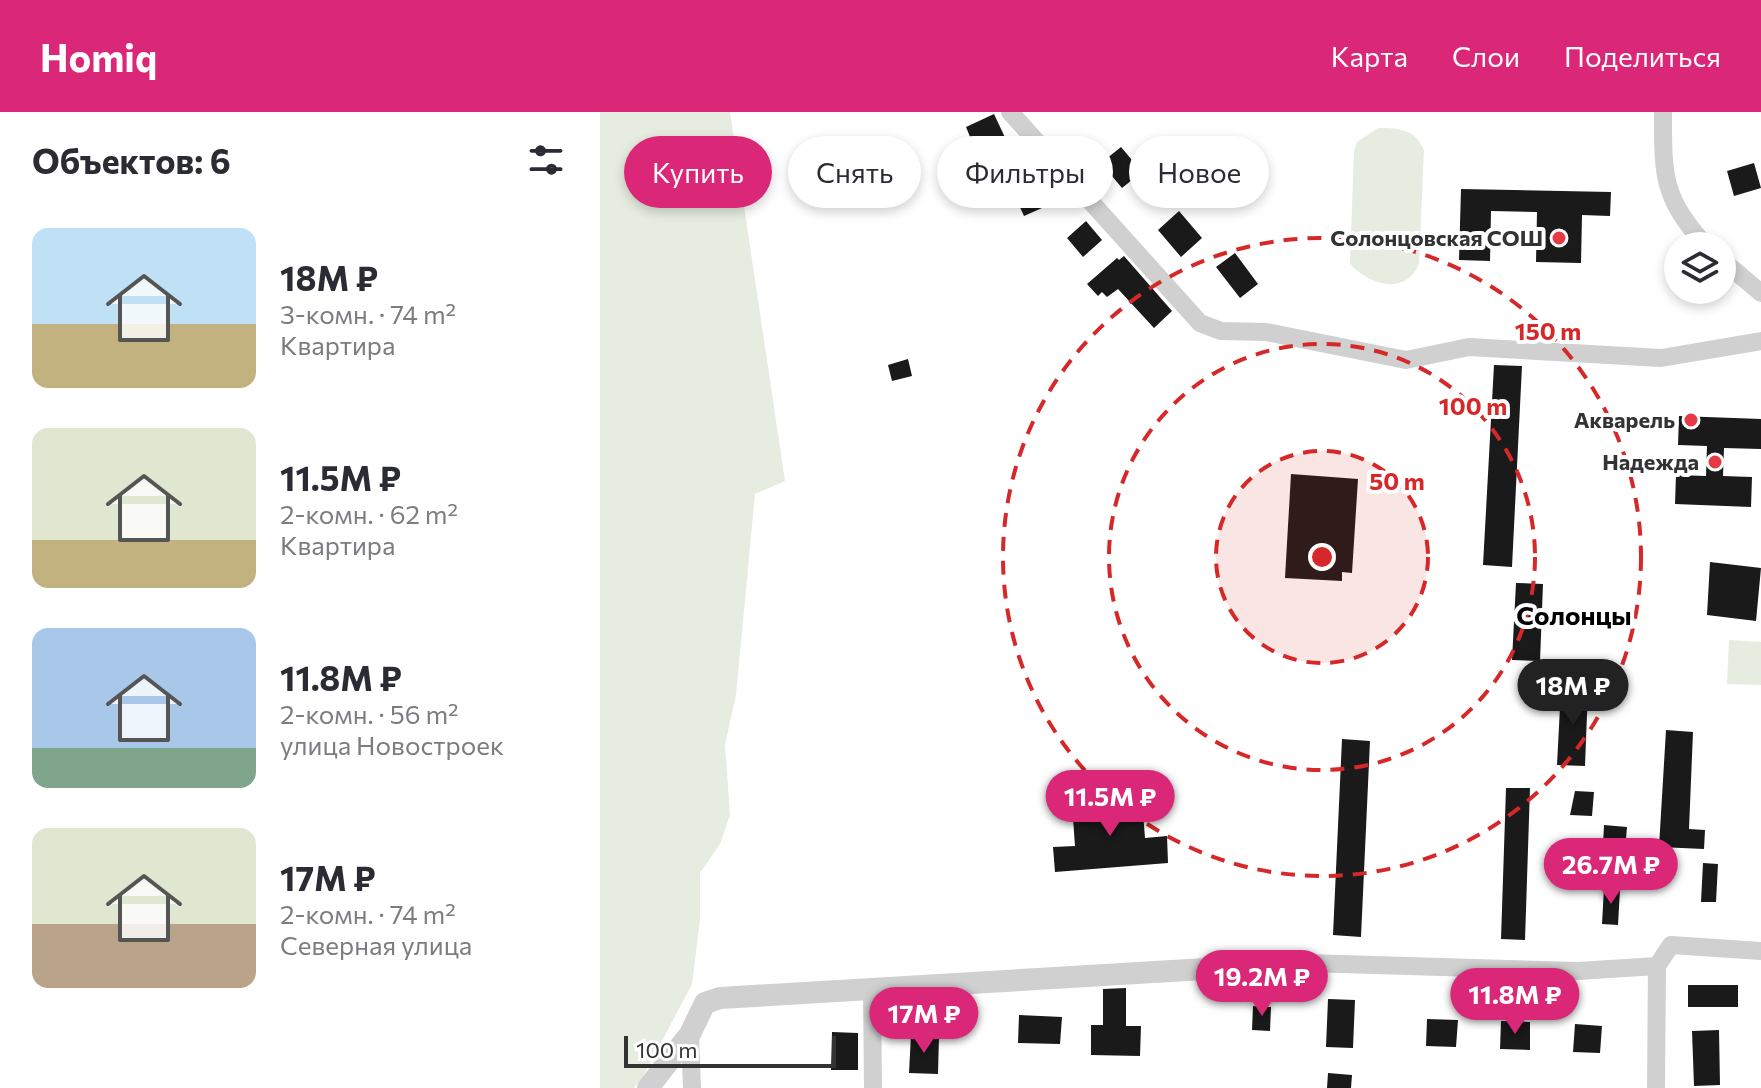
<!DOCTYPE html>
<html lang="ru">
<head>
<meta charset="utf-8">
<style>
  body { margin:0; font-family:Commissioner,sans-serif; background:#f2f2f3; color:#2b2b33; height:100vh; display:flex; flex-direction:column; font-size:30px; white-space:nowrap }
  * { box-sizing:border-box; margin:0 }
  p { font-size:26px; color:#7c7c81 }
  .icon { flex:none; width:44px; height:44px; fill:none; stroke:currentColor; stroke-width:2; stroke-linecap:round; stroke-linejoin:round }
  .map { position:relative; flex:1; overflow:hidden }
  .drawer { display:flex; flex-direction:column; background:#fff; width:600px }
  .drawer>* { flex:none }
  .top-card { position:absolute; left:24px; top:24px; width:760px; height:72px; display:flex; gap:16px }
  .tools { position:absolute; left:1064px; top:120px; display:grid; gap:16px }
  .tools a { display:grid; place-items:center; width:72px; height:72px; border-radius:50%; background:#fff; box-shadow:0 4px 12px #0003; font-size:40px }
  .scale { position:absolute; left:24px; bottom:20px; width:212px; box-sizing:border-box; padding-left:8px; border:4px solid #333; border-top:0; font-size:22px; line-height:28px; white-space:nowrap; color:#333; -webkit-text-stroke:6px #fff; paint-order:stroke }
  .price { position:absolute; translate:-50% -68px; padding:0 18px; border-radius:28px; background:#db2777; color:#fff; font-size:26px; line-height:52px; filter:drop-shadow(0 2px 4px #0008) }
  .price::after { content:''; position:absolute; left:50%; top:48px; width:24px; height:18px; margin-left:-12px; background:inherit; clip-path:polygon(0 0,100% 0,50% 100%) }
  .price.on { background:#222; color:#fff }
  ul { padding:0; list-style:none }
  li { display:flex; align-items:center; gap:24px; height:200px; padding:0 32px }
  li span { display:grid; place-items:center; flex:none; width:224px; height:160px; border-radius:16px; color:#555 }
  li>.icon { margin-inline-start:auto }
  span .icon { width:96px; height:96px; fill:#fffc; stroke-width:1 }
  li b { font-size:34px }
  h2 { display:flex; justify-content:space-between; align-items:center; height:96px; padding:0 32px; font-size:34px }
  .tag { padding:0 28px; border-radius:36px; background:#fff; box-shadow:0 4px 12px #0003; font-size:28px; line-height:72px }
  .tag.on { background:#db2777; color:#fff }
  header { display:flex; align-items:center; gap:48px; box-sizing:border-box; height:112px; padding:0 40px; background:#db2777; color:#fff }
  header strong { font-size:38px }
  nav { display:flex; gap:44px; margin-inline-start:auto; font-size:28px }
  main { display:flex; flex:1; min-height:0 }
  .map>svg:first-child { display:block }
</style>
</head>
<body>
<header>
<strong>Homiq</strong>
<nav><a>Карта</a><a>Слои</a><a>Поделиться</a></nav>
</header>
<main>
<section class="drawer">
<h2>Объектов: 6<svg class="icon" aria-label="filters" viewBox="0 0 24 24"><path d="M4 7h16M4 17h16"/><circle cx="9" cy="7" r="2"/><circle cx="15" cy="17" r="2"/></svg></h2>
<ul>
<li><span style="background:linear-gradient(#bfe0f5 60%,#c2b280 0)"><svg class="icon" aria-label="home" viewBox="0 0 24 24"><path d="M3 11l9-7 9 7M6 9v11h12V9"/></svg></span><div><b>18M ₽</b><p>3-комн. · 74 m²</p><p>Квартира</p></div></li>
<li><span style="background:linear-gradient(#dfe7d0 70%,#c2b280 0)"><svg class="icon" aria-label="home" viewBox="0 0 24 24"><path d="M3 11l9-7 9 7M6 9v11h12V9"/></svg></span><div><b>11.5M ₽</b><p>2-комн. · 62 m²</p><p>Квартира</p></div></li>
<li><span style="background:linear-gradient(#a9c7e8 75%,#7fa58c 0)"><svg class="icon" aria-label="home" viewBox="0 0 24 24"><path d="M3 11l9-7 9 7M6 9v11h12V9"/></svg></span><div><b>11.8M ₽</b><p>2-комн. · 56 m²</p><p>улица Новостроек</p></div></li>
<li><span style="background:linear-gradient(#dfe7d0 60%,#b9a48a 0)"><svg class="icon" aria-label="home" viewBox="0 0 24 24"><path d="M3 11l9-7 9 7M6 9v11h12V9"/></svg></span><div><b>17M ₽</b><p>2-комн. · 74 m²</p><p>Северная улица</p></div></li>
</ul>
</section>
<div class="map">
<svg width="1161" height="976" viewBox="0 0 1161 976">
  <rect width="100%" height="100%" fill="#fff"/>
  <path fill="#e6ecdf" d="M 0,0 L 130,0 L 185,369 L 155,382 L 136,583 L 125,633 L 130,703 L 120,732 L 100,761 L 100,808 L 92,872 L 43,965 L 34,976 L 0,976 Z
    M 778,16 C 799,16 815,17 824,38 L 819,152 C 805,185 768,172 750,152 L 754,39 L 757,30 Z
    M 1129,528 L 1161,530 L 1161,573 L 1127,572 Z"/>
  <path fill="#1a1a1a" d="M 394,2 L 409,34 L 420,29 L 433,43 L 386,64 L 366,15 Z
    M 521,35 L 542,60 L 522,76 L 501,51 Z
    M 1154,51 L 1161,76 L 1134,84 L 1127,59 Z
    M 861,77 L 1011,80 L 1010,104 L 982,103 L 981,151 L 936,150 L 937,100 L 891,99 L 890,149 L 859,148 Z
    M 446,79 L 451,92 L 424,104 L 418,91 Z
    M 579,99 L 602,126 L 581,145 L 558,118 Z
    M 486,109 L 502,128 L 483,145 L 467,126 Z
    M 635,141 L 658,172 L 640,186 L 616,155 Z
    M 524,144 L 572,199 L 554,216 L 518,177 L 507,185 L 502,180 L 498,184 L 487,172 L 517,146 L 519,148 Z
    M 308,247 L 312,264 L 292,269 L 288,253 Z
    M 894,253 L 922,254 L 912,455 L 883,453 Z
    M 1079,304 L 1161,307 L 1161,337 L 1124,336 L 1123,364 L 1152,365 L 1151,395 L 1075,392 L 1076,363 L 1106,364 L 1107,334 L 1078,333 Z
    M 691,362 L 758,367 L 752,461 L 742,460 L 742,469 L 685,466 Z
    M 1110,450 L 1161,456 L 1156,509 L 1107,503 Z
    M 916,471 L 943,472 L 940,549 L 912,548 Z
    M 961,576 L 988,577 L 985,654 L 957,653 Z
    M 1066,618 L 1093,620 L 1089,717 L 1105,718 L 1104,737 L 1059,735 Z
    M 742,627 L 770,629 L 761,825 L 733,823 Z
    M 906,676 L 930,676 L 925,828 L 901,827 Z
    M 975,679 L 994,680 L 992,704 L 970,703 Z
    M 542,687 L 545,726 L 567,724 L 568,751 L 455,760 L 453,735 L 475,734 L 472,692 Z
    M 1004,713 L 1027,715 L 1025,739 L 1033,739 L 1032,753 L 1013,752 L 1014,733 L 1003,733 Z
    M 1103,751 L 1118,752 L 1116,790 L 1101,790 Z
    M 1004,776 L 1020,777 L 1018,813 L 1002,812 Z
    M 1088,873 L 1138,873 L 1138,895 L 1088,895 Z
    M 526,876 L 526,914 L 541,914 L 540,944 L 491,943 L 491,913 L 503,913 L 503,877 Z
    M 728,887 L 755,888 L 753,936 L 726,935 Z
    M 653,894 L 671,895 L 670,919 L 652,918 Z
    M 419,903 L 462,905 L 460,932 L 418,931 Z
    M 827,907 L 858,908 L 856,935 L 826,934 Z
    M 901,909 L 930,910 L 930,938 L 900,937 Z
    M 975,912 L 1002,914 L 1000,941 L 973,940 Z
    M 1119,918 L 1120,973 L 1094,974 L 1092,919 Z
    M 232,920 L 258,921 L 258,958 L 231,958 Z
    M 311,923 L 339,924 L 338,962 L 309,961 Z
    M 728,961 L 752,963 L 751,976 L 727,976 Z"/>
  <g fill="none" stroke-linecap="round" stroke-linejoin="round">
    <path stroke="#d0d0d0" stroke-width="18" d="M 410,0 L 600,211 L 621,219 L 666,220 L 806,248 L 869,235 L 1061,246 L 1161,229
      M 1063,0 C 1063,64 1062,85 1106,134
      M 1122,148 L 1161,181
      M 707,851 L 978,859 L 1057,854 L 1071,833 L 1161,839
      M 272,876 L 273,976
      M 90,922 L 92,976
      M 1056,976 L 1057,854"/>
    <path stroke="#d0d0d0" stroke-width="22" d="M 48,976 L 90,922 L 105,891 L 120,886 L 707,851"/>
  </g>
  <circle cx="722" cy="445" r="106" fill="#d62828" fill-opacity=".12"/>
  <g fill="none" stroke="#d62828" stroke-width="4" stroke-dasharray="14 10">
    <circle cx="722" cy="445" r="106"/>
    <circle cx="722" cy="445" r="213"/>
    <circle cx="722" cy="445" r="319"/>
  </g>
  <g fill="#e63946" stroke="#fff" stroke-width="3">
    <circle cx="959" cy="126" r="8"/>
    <circle cx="1091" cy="308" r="8"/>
    <circle cx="1115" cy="350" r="8"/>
  </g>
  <g text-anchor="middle" stroke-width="8" stroke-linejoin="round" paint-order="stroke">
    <g font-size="22" font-weight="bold" fill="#333" stroke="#fff" text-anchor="end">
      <text x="943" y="134">Солонцовская СОШ</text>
      <text x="1075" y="316">Акварель</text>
      <text x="1099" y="358">Надежда</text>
    </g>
    <g font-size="26" font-weight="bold" fill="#000" stroke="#fff">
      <text x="974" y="513">Солонцы</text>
    </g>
  </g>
  <circle cx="722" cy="445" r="12" fill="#d62828" stroke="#fff" stroke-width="4"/>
  <g font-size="24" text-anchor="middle" font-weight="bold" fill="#d62828" stroke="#fff" stroke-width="8" stroke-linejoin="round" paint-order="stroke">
    <text x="948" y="228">150 m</text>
    <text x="873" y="303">100 m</text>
    <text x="797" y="378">50 m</text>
  </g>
</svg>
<div class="tools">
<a><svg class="icon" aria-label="layers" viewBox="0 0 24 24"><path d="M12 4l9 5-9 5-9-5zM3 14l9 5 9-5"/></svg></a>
</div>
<div class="scale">100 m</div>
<b class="price on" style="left:973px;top:615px">18M ₽</b>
<b class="price" style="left:510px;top:726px">11.5M ₽</b>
<b class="price" style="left:1011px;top:794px">26.7M ₽</b>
<b class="price" style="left:662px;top:906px">19.2M ₽</b>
<b class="price" style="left:915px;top:924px">11.8M ₽</b>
<b class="price" style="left:324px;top:943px">17M ₽</b>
<div class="top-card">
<a class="tag on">Купить</a>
<a class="tag">Снять</a>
<a class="tag">Фильтры</a>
<a class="tag">Новое</a>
</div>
</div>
</main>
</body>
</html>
